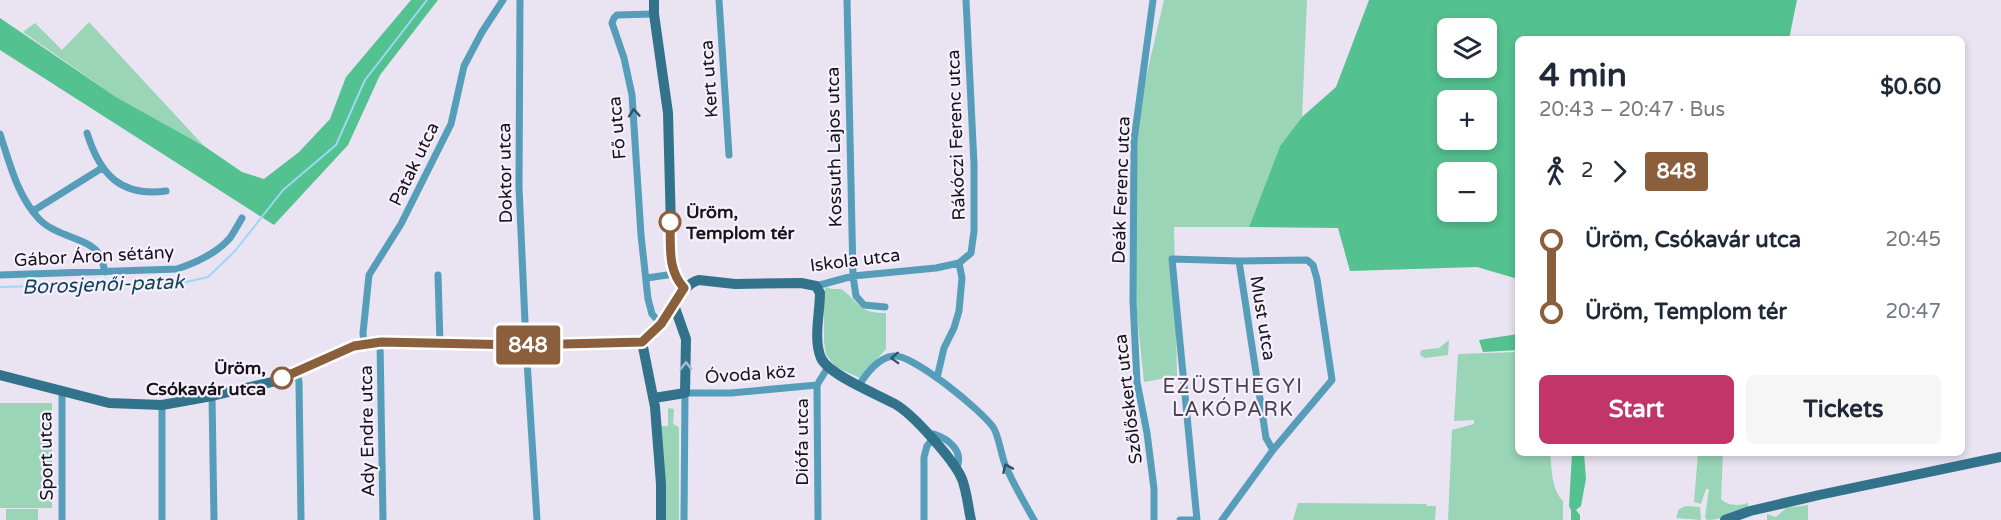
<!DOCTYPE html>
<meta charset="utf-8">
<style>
body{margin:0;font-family:"Varela Round",sans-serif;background:#f6f6f7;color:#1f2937;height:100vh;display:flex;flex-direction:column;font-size:22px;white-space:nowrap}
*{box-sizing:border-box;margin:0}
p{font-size:20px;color:#747a83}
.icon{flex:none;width:33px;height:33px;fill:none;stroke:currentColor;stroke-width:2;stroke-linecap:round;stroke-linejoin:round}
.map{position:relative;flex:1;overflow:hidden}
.drawer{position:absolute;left:1515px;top:36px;width:450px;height:420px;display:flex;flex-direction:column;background:#fff;border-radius:9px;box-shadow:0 3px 9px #0003}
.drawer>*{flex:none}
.badge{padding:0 12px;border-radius:4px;font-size:21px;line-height:39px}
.fabs{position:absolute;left:1437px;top:18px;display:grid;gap:12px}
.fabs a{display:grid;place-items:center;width:60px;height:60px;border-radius:9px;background:#fff;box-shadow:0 3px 9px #0003;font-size:30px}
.map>.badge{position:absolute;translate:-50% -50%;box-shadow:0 0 0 3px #fff}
.legs{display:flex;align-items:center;gap:9px;height:66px;padding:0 24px;font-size:20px}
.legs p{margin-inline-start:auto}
.headline{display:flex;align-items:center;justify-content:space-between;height:102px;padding:0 24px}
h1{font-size:33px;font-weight:700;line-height:45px}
.primary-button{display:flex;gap:12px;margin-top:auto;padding:12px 24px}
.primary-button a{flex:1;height:69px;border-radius:9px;background:#c23568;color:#fff;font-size:24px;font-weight:700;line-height:69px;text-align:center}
.primary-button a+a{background:#f6f6f7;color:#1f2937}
ul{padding:0 24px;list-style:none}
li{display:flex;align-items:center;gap:21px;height:72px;font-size:22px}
li i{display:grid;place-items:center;width:9px;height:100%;margin:0 8px;background:currentColor}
li i::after{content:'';width:15px;height:15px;margin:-8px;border:4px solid;border-radius:50%;background:#fff}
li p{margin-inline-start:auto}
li:first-child i{background:linear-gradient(#0000 50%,currentColor 0)}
li:last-child i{background:linear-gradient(currentColor 50%,#0000 0)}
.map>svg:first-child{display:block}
.green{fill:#99d5b6}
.forest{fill:#54c190;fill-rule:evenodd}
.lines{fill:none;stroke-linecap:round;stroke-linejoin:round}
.stream{stroke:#9cd7f6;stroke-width:2}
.street{stroke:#559db8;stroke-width:7}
.secondary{stroke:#32738b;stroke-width:10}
.oneway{stroke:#325261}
.oneway2{stroke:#a8becf}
.line-1-casing{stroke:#fff;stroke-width:14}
.line-1{stroke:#8b5e3c;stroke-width:9}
.stop-1-dot{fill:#fff;stroke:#8b5e3c;stroke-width:3}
.labels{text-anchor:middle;stroke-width:4.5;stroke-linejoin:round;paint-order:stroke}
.street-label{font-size:18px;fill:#161419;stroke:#f6f0fd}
.stop-label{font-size:18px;font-weight:bold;fill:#161419;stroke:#f6f0fd;text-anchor:start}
.water-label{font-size:20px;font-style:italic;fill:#124257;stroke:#f6f0fd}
.neighbourhood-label{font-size:20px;letter-spacing:1.5px;fill:#47414e;stroke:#f6f0fd}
</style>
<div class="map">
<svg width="2001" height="520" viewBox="0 0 2001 520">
<rect width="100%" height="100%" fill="#e9e3f2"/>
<!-- green -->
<path class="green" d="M1164,0H1307L1302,117L1280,146L1249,227H1174L1177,376L1144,382L1133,275L1137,116Z
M89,22L204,146L116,97L23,32L35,23L62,50Z
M826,287L832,289H841C861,303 857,313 886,313V349L860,378L836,367L826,355L824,342V292Z
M1449,340L1448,355L1425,358L1420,355L1421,350L1439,348Z
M1518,352V453H1550C1552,469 1551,489 1563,501V520H1448L1452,430L1474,424V420L1454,421L1458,354Z
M0,403H52V508H0Z
M668,408L674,409L673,424L679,427V520H664L661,426H668Z
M1698,453H1723L1721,499C1728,506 1739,506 1748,503V508C1734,513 1722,520 1707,520L1705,517L1709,489H1706L1701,504L1694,502Z
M1298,503L1426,504L1427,506H1436L1435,520H1293Z
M1808,505V520H1767V514L1776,517L1786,508Z
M1686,506L1700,507L1701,520L1676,518L1679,509Z
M6,509H38V520H6Z"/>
<!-- forest -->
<path class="forest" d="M411,0H438L380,75L348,145L274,225L0,50V18L116,97L204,146L242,172L264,179L299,152L330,119L346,77Z
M1369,0H1797L1789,39H1518V279L1477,267L1350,271L1338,228L1249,227L1280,146L1302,117L1336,87ZM1448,28H1486V68H1448ZM1448,100H1486V140H1448ZM1486,172V212H1448V172Z
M1518,334V350L1483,352L1479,340Z
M1572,453H1584L1586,479L1581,506L1576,510L1580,515V520H1571V510L1569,506Z"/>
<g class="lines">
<!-- stream -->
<path class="stream" d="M0,287L182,283L208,277L235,251L283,190L336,145L365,80L427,0"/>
<!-- street -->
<path class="street" d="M520,0L519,187L526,345L537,520
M719,0L729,155
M847,0L853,276L856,296L864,305L885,307
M1153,0L1134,140L1133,301L1137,382L1147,433L1154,489V520
M654,14L617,15L614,18L612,23L624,58L632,95L641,235L648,299L652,314L661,324
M87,133C100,175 121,197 166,191
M0,134C10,164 17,195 39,219C56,237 89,238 99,254C103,259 103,266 105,272
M33,211L102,168
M1239,261L1266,438L1273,450
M0,275L177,269C195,263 217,253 230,238C234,232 238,225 242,218
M438,275L440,344
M647,278L674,274
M816,286L853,276L936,268L959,263L971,253L974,231V164L966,0
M380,342L383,520
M364,344L363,333L369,275L401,224L451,124L464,66L482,32L503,0
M297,372L299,382L301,520
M937,378L944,348L954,328L959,311L962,278L959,263
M859,385C867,373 878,358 893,356C912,353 982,411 993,427C999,435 1001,456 1006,467C1014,485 1024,502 1034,520
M62,391V520
M212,396L214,520
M162,405V520
M929,435L934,434C949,439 965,452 956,469
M684,520L685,393H731L817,385
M818,520L817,385L828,367
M924,520V457L927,446L932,440
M1180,520H1192
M1197,520L1172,259L1239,261L1307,260L1313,265L1317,279L1332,380L1273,450L1222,520"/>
<!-- secondary -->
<path class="secondary" d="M654,0V14L668,113L672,266L674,274L685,288
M642,342C664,328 679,284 699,280L735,284L801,283L816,286L820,293C820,313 813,339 821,358C829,375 877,394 895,404C913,414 954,460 962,479C967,492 968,507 971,520
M642,342L655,407L661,484V520
M0,375L109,403L162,405L212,396L272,382L332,355L364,344L393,341L526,345L642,342
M654,398L685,393L686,339L674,305
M1725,520L1750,511L1819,495L2001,457"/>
</g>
<!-- one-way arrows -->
<defs><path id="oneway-chevron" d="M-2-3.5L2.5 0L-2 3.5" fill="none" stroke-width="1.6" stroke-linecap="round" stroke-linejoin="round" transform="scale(1.5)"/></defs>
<g class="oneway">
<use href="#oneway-chevron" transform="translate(634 113) rotate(-94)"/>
<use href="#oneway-chevron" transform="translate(895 358) rotate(178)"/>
<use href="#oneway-chevron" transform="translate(1007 468) rotate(-114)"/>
</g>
<use class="oneway2" href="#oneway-chevron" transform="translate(686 366) rotate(-89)"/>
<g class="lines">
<defs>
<path id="line-1" d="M282,378L354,346L381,342L526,345L642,342L661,324L684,288C667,269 671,247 670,222"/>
</defs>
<!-- line-1 casing -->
<use href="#line-1" class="line-1-casing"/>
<!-- line-1 -->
<use href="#line-1" class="line-1"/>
</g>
<!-- markers -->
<g class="stop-1-dot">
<circle cx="670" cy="222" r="10"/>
<circle cx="282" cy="378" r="10"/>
</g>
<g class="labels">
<!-- street labels -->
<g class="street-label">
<text transform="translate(709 79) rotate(-94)" y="6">Kert utca</text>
<text transform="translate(617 128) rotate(-95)" y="6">Fő utca</text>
<text transform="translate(956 135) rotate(-92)" y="6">Rákóczi Ferenc utca</text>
<text transform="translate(834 147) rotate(-91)" y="6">Kossuth Lajos utca</text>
<text transform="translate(414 164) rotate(-64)" y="6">Patak utca</text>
<text transform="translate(505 173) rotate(-91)" y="6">Doktor utca</text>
<text transform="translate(1121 190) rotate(-88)" y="6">Deák Ferenc utca</text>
<text transform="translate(94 256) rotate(-3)" y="6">Gábor Áron sétány</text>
<text transform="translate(855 260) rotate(-7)" y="6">Iskola utca</text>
<text transform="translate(1263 318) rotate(81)" y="6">Must utca</text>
<text transform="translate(750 374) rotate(-4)" y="6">Óvoda köz</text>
<text transform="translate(1128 399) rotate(-97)" y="6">Szőlőskert utca</text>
<text transform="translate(367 431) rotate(-91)" y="6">Ady Endre utca</text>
<text transform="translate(802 442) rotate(-90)" y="6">Diófa utca</text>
<text transform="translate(46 456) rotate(-91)" y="6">Sport utca</text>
</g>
<!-- stop labels -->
<g class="stop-label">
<text x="686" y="218">Üröm,<tspan x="686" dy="21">Templom tér</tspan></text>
<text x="266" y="374" text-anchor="end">Üröm,<tspan x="266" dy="21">Csókavár utca</tspan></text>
</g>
<!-- water labels -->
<g class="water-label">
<text transform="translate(103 284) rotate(-2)" y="7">Borosjenői-patak</text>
</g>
<!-- neighbourhood labels -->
<g class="neighbourhood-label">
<text x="1233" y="393">EZÜSTHEGYI<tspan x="1233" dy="23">LAKÓPARK</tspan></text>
</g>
</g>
</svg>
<div class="fabs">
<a><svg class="icon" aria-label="layers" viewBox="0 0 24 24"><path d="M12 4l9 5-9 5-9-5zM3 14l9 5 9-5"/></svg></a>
<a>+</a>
<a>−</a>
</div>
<b class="badge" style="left:528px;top:345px;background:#8b5e3c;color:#fff">848</b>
<section class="drawer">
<div class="headline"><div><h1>4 min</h1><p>20:43 – 20:47 · Bus</p></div><b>$0.60</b></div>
<div class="legs"><svg class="icon" aria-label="walk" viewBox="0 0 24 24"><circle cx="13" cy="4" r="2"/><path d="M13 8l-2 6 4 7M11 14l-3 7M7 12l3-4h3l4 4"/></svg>2<svg class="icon" aria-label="forward" viewBox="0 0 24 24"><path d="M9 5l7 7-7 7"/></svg><b class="badge" style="background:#8b5e3c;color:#fff">848</b></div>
<ul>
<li><i style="color:#8b5e3c"></i><b>Üröm, Csókavár utca</b><p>20:45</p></li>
<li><i style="color:#8b5e3c"></i><b>Üröm, Templom tér</b><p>20:47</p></li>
</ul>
<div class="primary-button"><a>Start</a><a>Tickets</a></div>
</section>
</div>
